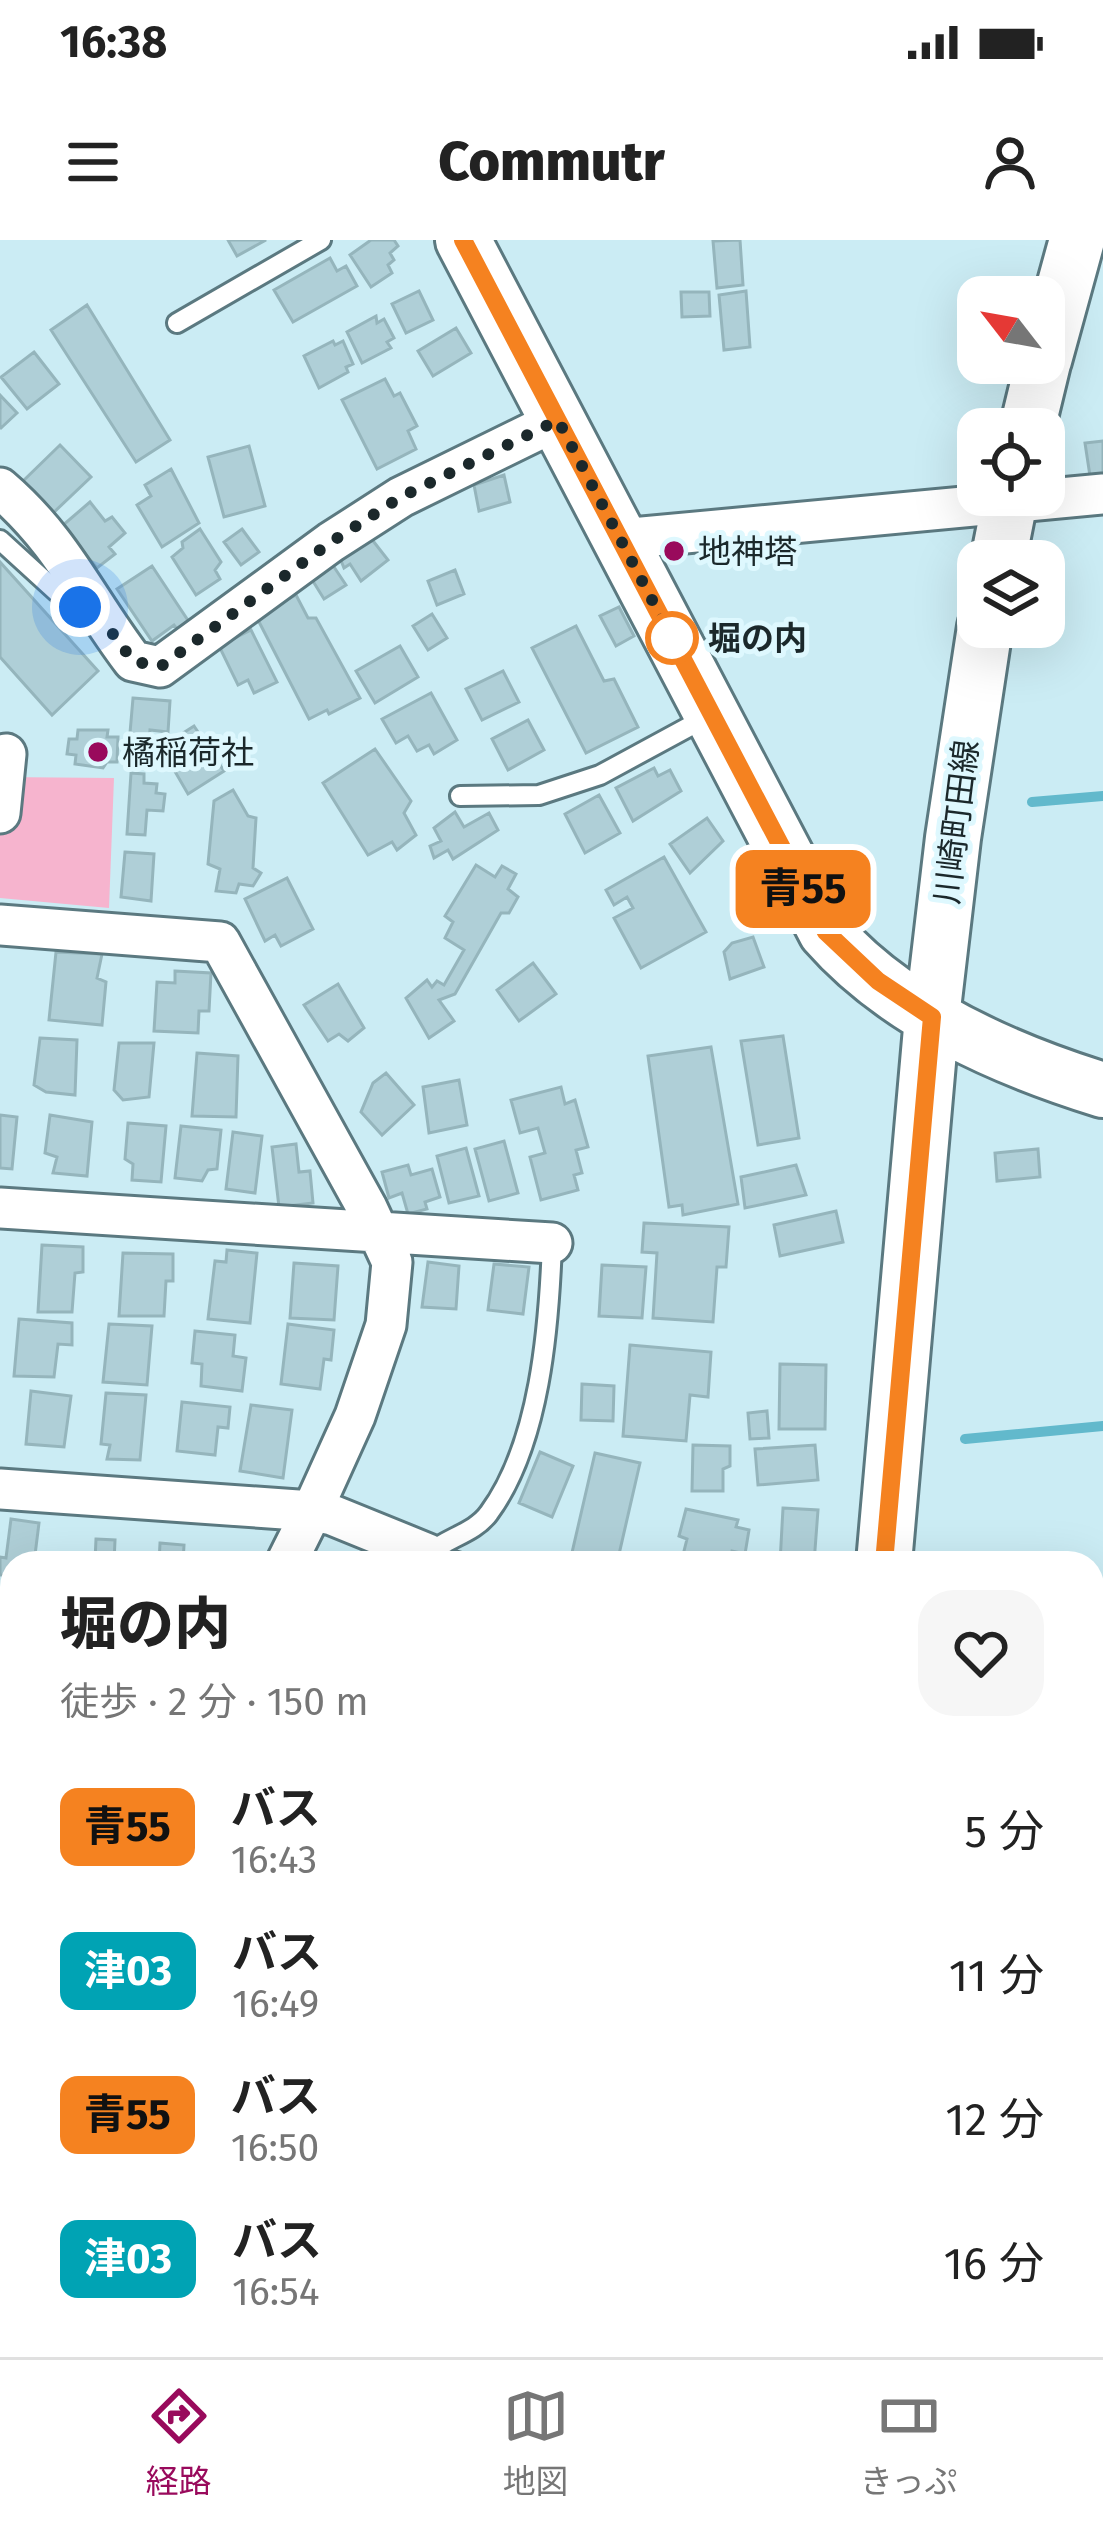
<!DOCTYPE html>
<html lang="ja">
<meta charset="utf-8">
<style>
body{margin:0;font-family:"Fira Sans","Noto Sans JP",sans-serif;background:#f6f6f6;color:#222;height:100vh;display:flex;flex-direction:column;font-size:45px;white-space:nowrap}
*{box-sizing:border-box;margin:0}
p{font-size:39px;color:#767676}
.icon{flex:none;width:66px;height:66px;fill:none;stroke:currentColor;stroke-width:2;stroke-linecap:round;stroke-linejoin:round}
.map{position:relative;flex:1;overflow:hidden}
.sheet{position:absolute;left:0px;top:1311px;width:1104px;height:807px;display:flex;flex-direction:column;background:#fff;border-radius:36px 36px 0 0;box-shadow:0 12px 48px #0002}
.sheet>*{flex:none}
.badge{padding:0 24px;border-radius:18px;font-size:42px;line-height:78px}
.needle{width:78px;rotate:301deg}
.buttons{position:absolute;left:957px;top:36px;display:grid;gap:24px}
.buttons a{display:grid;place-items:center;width:108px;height:108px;border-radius:24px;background:#fff;box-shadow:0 12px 48px #0002;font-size:60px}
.you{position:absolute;width:60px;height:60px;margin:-30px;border:9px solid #fff;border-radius:50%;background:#1a73e8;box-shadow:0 0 0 18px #1a73e833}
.map>.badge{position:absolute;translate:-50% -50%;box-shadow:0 0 0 6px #fff}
.round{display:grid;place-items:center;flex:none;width:126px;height:126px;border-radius:36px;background:#f6f6f6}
.head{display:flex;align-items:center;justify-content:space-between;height:204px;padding:0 60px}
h1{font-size:57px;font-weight:800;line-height:90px}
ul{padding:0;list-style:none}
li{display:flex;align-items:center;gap:36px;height:144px;padding:0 60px}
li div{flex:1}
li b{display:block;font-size:45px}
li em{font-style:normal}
li .badge{min-width:132px;font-weight:700;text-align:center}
.status{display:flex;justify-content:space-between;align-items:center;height:84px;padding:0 60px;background:#fff;direction:ltr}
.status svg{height:33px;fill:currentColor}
header{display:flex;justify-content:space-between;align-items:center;height:156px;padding:0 60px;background:#fff;font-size:54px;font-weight:800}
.tabs{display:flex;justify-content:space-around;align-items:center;height:168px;border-top:3px solid #e0e0e0;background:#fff;font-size:33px;color:#767676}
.tabs a{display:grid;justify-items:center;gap:6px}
.tabs .active{color:#990a5c}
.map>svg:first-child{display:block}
.green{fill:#f6b4ce}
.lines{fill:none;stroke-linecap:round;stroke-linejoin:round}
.stream{stroke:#62b9cc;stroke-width:10}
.building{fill:#afcfd7;stroke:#95b5bc;stroke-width:3}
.lane-casing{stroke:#5b7980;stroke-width:24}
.street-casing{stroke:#5b7980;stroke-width:45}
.secondary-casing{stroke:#5b7980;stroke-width:60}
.lane{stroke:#fff;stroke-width:18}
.street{stroke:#fff;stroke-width:39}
.secondary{stroke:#fff;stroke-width:54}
.line-casing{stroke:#fff;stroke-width:27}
.line{stroke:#f58220;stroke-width:18}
.walk{stroke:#1b282b;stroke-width:12;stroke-dasharray:0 21.6}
.poi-dot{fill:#990a5c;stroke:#def8fe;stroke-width:4.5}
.stop-dot{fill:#fff;stroke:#f58220;stroke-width:6}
.labels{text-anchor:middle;stroke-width:10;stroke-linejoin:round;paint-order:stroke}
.poi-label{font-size:33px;fill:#1b282b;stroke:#def8fe;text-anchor:start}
.stop-label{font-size:33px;font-weight:bold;fill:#1b282b;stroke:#def8fe;text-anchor:start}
.street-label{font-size:33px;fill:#1b282b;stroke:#def8fe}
</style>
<div class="status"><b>16:38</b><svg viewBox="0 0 49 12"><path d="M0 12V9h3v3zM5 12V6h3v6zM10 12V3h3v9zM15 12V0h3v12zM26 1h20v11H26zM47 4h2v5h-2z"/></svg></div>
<header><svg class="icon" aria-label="menu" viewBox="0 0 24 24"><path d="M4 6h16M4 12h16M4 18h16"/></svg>Commutr<svg class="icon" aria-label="person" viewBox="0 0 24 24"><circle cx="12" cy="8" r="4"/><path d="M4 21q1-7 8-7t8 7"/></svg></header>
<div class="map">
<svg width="1103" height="2117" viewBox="0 0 1103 2117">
<rect width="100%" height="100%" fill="#cbecf4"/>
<!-- green -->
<path class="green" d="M0,537L114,538L109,668L0,658Z"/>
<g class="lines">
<!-- stream -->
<path class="stream" d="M1032,562L1103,556
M965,1199L1103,1186
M1092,1790L1103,1789"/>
</g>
<!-- building -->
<path class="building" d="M228,0H266L237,16Z
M371,0H394L398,6L390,13L394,20L388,25L392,33L371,47L350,15Z
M740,0L743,45L717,48L713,1Z
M330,18L337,31L346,26L357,46L293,82L274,50Z
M419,51L433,80L406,93L392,64Z
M746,51L750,107L724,110L719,55Z
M681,52H709L710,76L682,77Z
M87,65L170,200L136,222L51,90Z
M376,76L377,83L384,79L394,98L387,102L391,108L362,123L347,92Z
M456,88L471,113L433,136L418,111Z
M333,101L335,105L343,101L353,124L346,127L348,132L319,148L304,116Z
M34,112L59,144L27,169L1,137Z
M385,139L394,156L400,153L417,186L408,191L416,209L377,229L342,160Z
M0,155L17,173L1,188L0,187Z
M1103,201V234L1090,236L1085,203Z
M60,205L91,237L51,275L21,243Z
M249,206L265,266L224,277L208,217Z
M171,229L199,283L162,307L137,265L151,256L145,245Z
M504,235L510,262L479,271L474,245Z
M90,262L105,281L112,277L125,293L109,307L115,314L97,328L62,286Z
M200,289L221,322L215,330L220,339L196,355L172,317L183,308L182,302Z
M242,289L259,312L241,325L224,302Z
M370,297L388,320L361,341L350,324L344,328L340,318Z
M0,322L98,431L52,475L0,417Z
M332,324L346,345L324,359L311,338Z
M152,326L191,385L180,393L174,385L152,401L117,349Z
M455,330L464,354L437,365L428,341Z
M296,355L308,378H316L360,458L329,474L327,470L309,479L256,376Z
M619,367L634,396L616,406L600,376Z
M432,374L447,398L428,410L413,386Z
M576,386L604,441L614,439L638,487L586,513L532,408Z
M251,390L277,442L254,453L248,440L238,445L219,406Z
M400,406L418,437L375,463L356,431Z
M503,431L519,462L482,480L466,449Z
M431,453L457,500L434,514L429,505L417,511L408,496L396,503L382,479Z
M133,458L170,461L168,492L150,490L148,517L128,516Z
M528,480L544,510L508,530L492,499Z
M194,486L224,531L188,554L166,516L174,510L169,502Z
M78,490H108L107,497H118L117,522H107L103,528L75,524L76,515L67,514L69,499H77Z
M375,509L411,561L404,573L416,595L397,610L392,602L368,615L323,543Z
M654,528L658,536L670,530L681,551L633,581L616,548Z
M131,533L144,534V543L157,544L156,553L165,554L163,571L147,570L145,595L127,594Z
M233,550L248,576L256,578L253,628L261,633L253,646L239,644L236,653L216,651L220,629L208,624L214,561Z
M599,555L620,593L585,613L565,574Z
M455,572L464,587L489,573L498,590L453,619L448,610L434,618L430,606L441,601L434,588Z
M707,578L723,601L690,633L670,604Z
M125,612L154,614L151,661L121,657Z
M664,617L706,692L641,728L614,678L633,668L627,657L614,665L606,650Z
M476,625L495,637L502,626L516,634L508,649L518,657L509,673H501L455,754L439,760L454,781L429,798L406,758L427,740L432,747L437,741L444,745L464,710L445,698L453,682L445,676Z
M287,638L313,689L281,706L275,695L265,701L245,659Z
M753,697L764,727L730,739L724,712L732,703Z
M56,712L102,714L97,738L106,742L102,785L49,780Z
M533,723L556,754L519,781L497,750Z
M175,731L211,733L209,771H199L198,793L154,791L157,742L175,743Z
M338,744L364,788L348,801L339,794L328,801L304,765Z
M783,796L799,898L758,905L741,801Z
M40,798L77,800L75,855L46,852L34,845Z
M119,803H154L149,857L123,860L114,850Z
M711,807L738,964L683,975L682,965L669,967L648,816Z
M197,813L238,816L236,877L192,876Z
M386,833L414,865L382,895L361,872L373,843Z
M459,840L467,885L429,893L423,847Z
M561,847L565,864L575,860L588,907L576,910L582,933L574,935L578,950L541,960L530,917L545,913L538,888L520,893L511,860Z
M0,875L17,877L12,929L0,928Z
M50,875L92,882L87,936L53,933L57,917L45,913Z
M128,883L166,886L161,942L132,940L133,924L125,919Z
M181,886L221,890L217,929L208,930L202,941L175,938Z
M233,892L262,896L255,953L226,949Z
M504,901L518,953L489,961L475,909Z
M296,904L299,932L310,931L313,963L279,967L272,907Z
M466,908L479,956L449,963L437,916Z
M1038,909L1040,937L997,941L995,913Z
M408,925L411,935L432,929L440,957L425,962L427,969L408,974L402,953L389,958L382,932Z
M796,925L806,955L745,968L741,937Z
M836,971L843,1002L780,1016L774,985Z
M644,983L729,987L726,1027H717L713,1082L653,1078L657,1013L642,1012Z
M42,1005L83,1007V1032L75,1033L72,1072H38Z
M227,1010L257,1013L250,1083L208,1079L215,1021L226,1022Z
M123,1013L173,1014V1041H166L164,1076H119Z
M428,1022L459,1026L456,1069L422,1067Z
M294,1023L338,1026L334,1080L290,1078Z
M494,1024L529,1027L523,1074L488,1070Z
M602,1025L646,1027L642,1078L599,1076Z
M19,1079L72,1083V1105L58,1104L54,1137L14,1136Z
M109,1084L152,1086L147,1145L103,1142Z
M288,1084L334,1090L331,1120L324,1119L320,1149L281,1144Z
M195,1091L235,1095L233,1116L246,1118L242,1151L201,1146L202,1124L192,1123Z
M630,1105L711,1112L708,1157L690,1155L686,1201L623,1196Z
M780,1124L826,1125L825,1189H779Z
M582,1144L614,1146L613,1181L581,1180Z
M31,1151L71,1156L64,1207L26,1204Z
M106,1153L146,1155L140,1220L107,1219L110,1205L101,1204Z
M182,1162L230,1167L228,1188L218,1187L215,1215L177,1211Z
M251,1165L292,1170L283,1238L240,1231Z
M767,1171L769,1198L750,1199L748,1173Z
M693,1205L730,1206V1226L723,1229V1251H692Z
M815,1205L818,1240L758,1245L755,1209Z
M540,1212L573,1226L552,1277L519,1263Z
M595,1213L640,1223L617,1323L571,1317Z
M783,1268L818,1270L814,1323H780Z
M686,1269L738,1280L736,1287L749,1290L745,1314L732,1311L729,1323H681L687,1299L679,1296Z
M11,1279L39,1283L34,1323H12V1345L4,1344L5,1335H0V1317L6,1318Z
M96,1299L115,1300L114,1323H78L95,1321Z
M160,1303L184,1305L183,1323H159Z
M0,1356L12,1357V1412L0,1411Z
M6,1613L12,1614V1671L0,1670V1621H5Z
M0,1688L9,1689L6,1738L0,1737Z
M1103,1816V1940L1092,1942V1817Z
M1103,1956V2041L1092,2043V1957Z
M99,2106H145L138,2117H117Z
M325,2106H373L371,2116Z
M464,2106H509L507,2117H462Z
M523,2106H548L557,2108L555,2117H521Z
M661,2106H704L703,2117H660Z
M720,2106H758L757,2117H719Z
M866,2106L898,2107L897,2117H865Z
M929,2106H960L967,2109V2117H917L918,2108Z"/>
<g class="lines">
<defs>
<path id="lane" d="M177,83L321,0
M0,300L57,352L84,370
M460,556L539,555L600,535L707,477
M428,1314C446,1298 475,1293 489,1273C540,1204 549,1087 552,1003
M428,1314L461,1323"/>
<path id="street" d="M0,248C63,302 85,358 133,421L160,427L331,302L401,257L558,180
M621,299L1103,254
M0,573L6,514
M0,685L220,702L367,968L392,1022L386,1085L355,1176L312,1271L0,1249
M0,968L552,1003
M286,1323L312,1271L332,1275L428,1314L422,1323
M1092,1474L1103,1473
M0,1853L12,1854
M0,2052L12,2020
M1092,2095L1103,2094
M1022,2106V2117
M638,2117L639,2106"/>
<path id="secondary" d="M463,0L826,692C896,772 1003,819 1103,850
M1044,120L1077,0
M1027,189L1043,123
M998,321L1011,255
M884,1323L932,777L953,598L985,387
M0,1555L12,1556
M816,2117L817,2106"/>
</defs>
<!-- lane casing -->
<use href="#lane" class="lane-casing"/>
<!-- street casing -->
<use href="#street" class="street-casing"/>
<!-- secondary casing -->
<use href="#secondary" class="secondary-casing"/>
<!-- lane -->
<use href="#lane" class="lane"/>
<!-- street -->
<use href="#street" class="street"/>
<!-- secondary -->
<use href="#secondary" class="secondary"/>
</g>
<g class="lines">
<defs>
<path id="line" d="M463,0L826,692L878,741L932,777L884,1323"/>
</defs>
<!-- line casing -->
<use href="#line" class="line-casing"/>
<!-- line -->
<use href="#line" class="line"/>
<!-- walk -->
<path class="walk" d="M80,367L104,382L133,421L160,427L331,302L401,257L558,180L675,404L672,398"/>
</g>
<!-- markers -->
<g class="poi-dot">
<circle cx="674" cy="311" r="12"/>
<circle cx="98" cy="512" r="12"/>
</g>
<circle class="stop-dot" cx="672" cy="398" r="24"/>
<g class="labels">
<!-- poi labels -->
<g class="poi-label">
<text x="698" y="323">地神塔</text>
<text x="122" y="524">橘稲荷社</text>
</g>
<!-- stop labels -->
<g class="stop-label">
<text x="708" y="410">堀の内</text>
</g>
<!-- street labels -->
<g class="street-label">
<text transform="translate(956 582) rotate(-83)" y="12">川崎町田線</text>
</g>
</g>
</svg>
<div class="buttons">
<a><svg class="needle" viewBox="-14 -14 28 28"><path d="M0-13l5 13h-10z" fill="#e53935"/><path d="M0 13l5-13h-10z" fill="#767676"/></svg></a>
<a><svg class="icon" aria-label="locate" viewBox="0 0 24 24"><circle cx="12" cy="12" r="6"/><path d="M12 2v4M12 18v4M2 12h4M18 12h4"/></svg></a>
<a><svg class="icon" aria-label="layers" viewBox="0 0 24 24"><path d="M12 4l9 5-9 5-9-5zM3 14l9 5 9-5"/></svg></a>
</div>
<div class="you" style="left:80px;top:367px"></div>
<b class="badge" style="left:803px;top:649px;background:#f58220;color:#111">青55</b>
<section class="sheet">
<div class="head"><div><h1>堀の内</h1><p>徒歩 · 2 分 · 150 m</p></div><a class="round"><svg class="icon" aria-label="heart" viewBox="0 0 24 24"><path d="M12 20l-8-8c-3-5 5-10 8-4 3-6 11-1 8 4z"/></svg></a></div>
<ul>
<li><span class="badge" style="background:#f58220;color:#111">青55</span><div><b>バス</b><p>16:43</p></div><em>5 分</em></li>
<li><span class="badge" style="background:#00a3b4;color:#fff">津03</span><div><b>バス</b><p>16:49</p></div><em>11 分</em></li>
<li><span class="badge" style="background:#f58220;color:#111">青55</span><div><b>バス</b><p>16:50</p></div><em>12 分</em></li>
<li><span class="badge" style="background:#00a3b4;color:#fff">津03</span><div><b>バス</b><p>16:54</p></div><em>16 分</em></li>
</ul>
</section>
</div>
<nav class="tabs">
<a class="active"><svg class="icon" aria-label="directions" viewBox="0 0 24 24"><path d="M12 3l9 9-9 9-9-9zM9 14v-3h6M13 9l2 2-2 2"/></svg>経路</a>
<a><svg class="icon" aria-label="map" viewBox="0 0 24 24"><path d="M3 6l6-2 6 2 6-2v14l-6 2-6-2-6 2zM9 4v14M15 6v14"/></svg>地図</a>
<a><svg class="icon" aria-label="tickets" viewBox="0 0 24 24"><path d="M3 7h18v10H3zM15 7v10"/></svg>きっぷ</a>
</nav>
